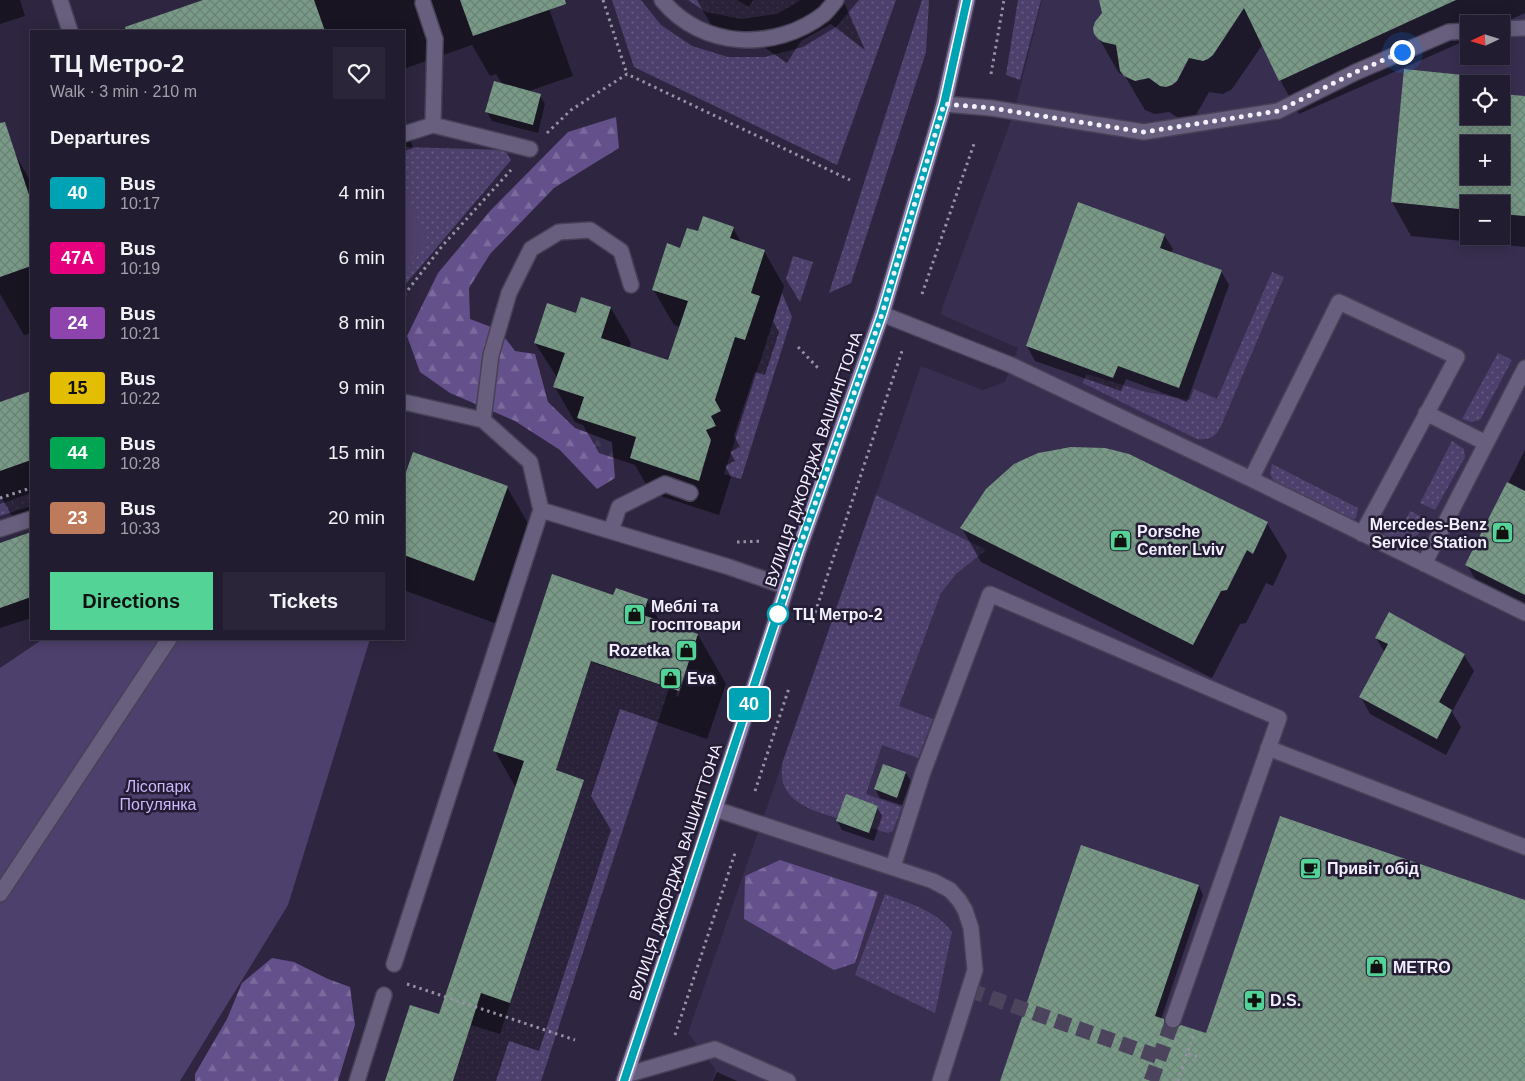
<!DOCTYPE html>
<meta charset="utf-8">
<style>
body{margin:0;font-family:Arial,sans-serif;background:#2a2538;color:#f1f3f6;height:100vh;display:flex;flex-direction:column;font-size:19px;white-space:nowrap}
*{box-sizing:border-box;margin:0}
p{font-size:16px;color:#a2a1ab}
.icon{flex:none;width:28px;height:28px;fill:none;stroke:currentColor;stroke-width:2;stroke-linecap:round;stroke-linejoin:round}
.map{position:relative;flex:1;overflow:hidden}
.sheet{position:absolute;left:30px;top:30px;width:375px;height:610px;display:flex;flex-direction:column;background:#221c30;border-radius:0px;box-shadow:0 2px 12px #0003,0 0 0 1px #3f3a4c}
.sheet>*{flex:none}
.badge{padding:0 10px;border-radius:4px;font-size:18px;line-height:32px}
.needle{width:32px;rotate:266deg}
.buttons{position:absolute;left:1460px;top:15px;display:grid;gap:10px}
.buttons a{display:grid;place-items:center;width:50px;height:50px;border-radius:0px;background:#221c30;box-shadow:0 2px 12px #0003,0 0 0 1px #3f3a4c;font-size:25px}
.you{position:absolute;width:25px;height:25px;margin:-12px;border:4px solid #fff;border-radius:50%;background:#1a73e8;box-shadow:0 0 0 8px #1a73e833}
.map>.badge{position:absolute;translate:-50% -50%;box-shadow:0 0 0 2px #fff}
h2{padding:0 20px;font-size:19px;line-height:45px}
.round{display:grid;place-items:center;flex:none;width:52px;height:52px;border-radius:0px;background:#2a2538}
.summary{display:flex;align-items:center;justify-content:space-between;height:85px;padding:0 20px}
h1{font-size:24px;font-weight:800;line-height:38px}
.button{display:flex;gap:10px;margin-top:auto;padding:10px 20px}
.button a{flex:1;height:58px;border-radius:0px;background:#54d396;color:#111;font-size:20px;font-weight:800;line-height:58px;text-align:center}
.button a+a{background:#2a2538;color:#f1f3f6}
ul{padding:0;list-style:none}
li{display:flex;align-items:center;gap:15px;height:65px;padding:0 20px}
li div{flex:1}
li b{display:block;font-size:19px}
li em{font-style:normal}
li .badge{min-width:55px;font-weight:700;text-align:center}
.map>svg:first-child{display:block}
.built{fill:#382e4f;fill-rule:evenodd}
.grass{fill:url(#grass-dots)}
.forest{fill:url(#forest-firs)}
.green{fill:#4e406c}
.shadow{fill:#0007;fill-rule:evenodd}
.building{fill:url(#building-cross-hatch);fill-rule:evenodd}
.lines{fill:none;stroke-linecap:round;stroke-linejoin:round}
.minor-tunnel{stroke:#4c445c;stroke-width:15;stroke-dasharray:15 8;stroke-linecap:butt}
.minor-casing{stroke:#474056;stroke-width:18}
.major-casing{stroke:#474056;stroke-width:18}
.path{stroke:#9691a4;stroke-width:3;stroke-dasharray:2.5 4;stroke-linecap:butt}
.minor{stroke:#675f7d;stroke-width:15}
.major{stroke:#9383bb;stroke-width:15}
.line-casing{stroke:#fff;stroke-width:11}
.line{stroke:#00a3b4;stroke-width:8}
.walk{stroke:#f3f0fe;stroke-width:5;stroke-dasharray:0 9}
.stop-dot{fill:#fff;stroke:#00a3b4;stroke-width:2.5}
.labels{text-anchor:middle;stroke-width:5;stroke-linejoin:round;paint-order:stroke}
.street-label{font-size:16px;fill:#f3f0fe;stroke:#241c35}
.poi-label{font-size:16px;font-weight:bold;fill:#f3f0fe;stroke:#241c35;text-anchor:start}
.stop-label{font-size:16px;font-weight:bold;fill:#f3f0fe;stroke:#241c35;text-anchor:start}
.park-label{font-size:16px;fill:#cbb7fc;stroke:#241c35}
</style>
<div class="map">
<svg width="1525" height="1081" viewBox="0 0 1525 1081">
<defs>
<pattern id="grass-dots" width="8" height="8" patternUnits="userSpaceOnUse" patternTransform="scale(1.25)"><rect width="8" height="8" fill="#4e406c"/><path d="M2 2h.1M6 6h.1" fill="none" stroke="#685c82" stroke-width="1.8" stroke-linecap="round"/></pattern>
<pattern id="forest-firs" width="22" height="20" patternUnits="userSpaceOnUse" patternTransform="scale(1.25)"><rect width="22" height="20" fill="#64518b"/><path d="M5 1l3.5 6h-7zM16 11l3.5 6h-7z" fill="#7b6a9c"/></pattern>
<pattern id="building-cross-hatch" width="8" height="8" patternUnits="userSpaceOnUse" patternTransform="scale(1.25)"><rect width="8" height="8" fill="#789a87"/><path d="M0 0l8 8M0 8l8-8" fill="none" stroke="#6a8175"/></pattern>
</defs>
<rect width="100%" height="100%" fill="#2e2640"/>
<!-- built -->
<path class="built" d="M1042,0H1525V1081H712L716,1070L688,1033L921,366L983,390L1005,382L1018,348L940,314L1014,112ZM1469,24H1501V56H1469ZM1469,84H1501V116H1469ZM1469,144H1501V176H1469ZM1469,204H1501V236H1469Z"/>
<!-- grass -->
<path class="grass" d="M612,0H641L661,25L692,46L728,57H765L803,47L836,27L859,0H896L837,165L634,67Z
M688,0H737L749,7L753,0H801L777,14L741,19L706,12Z
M922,0H929L926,52L851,283L829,293Z
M1018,0H1041L1020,80L1006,75Z
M404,147L505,150L511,160L404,286Z
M793,256L813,262L800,302L786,279Z
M1272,272L1284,277L1221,426C1216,437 1210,440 1197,439L1083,383L1086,374L1146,392L1190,400L1194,389L1217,399Z
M782,293L792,317L741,479L724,474Z
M1498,353L1512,360L1480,420L1471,422L1462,419Z
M1452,441L1464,449L1465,457L1435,510L1420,503Z
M1272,464L1358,508L1356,518L1348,521L1277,486L1270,474Z
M31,493V506L0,516V504Z
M876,495L986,550L956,574L941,593L899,706L933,719L918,758L882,745L866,794L902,807L893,831L888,833L871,828L878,806L846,795L837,818C807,809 775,799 783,761Z
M1410,511L1430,521C1416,539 1406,547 1382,539L1389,524L1401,530Z
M591,662L669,688L541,1081H453L471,1025L500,1034L584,780L556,770Z
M885,894C910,904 936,910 952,932L935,1013L855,975Z"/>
<!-- forest -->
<path class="forest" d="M616,117L619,148L554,188L490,254L469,288L470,319L499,330L515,351L535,354L548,402L575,428L612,442L615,478L597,489L560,450L515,421L450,393L420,372L407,336L438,273L490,211L568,132Z
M780,860L878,892L855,963L834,970L744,919L745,876Z
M272,958L294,962L328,979L350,987L355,1025L338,1081H195V1074L227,1019L242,983Z"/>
<!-- green -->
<path class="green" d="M405,190L429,242L404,273V191Z
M43,639H370L288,905L180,1081H0V668Z"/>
<!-- shadow -->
<path class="shadow" d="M0,0H20L25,16L0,24Z
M207,0H546L573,76L526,92L540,96L545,104L538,133L492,121L487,112L503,85L496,74L490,76L472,45L406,68L404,65V31H123L122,30Z
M697,0H843L865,50L831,24L801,41L787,63L742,32L716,33Z
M1101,0H1525V13L1501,24H1469V39L1299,114L1280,80L1263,44L1232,89L1223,94L1209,92L1196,115L1192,119H1180L1169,112L1155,114L1145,110L1125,76L1119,73L1116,68L1096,33L1103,13Z
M1405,71L1462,76L1469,88V116H1501L1525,97V247L1411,236L1392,202ZM1469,144H1501V176H1469ZM1469,204H1501V236H1469Z
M404,121L413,148L404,151Z
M13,151L31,182V333L24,335L0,294V156Z
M733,228L742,244L764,251L784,286L773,321L779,332L765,375L755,372L734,436L740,447L730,452L735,461L725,466L731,477L719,515L651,493L635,465L599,453L583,425L575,422L555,387L558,379L535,343L577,314L611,308L631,343L629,349L668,361L680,327L674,325L653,289L681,249L699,233Z
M1164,235L1173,249L1171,253L1221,271L1229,285L1187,402L1126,379L1121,391L1035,361L1027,346Z
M31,393V526L20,530L0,495V403Z
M1088,448L1267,523L1287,556L1273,586L1266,583L1246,623L1240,624L1212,678L981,562L962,528L1039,454L1053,450Z
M1525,450V618L1486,598L1467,565Z
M414,453L507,487L533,532L500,625L406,591L404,587V481Z
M31,533V618L0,628V544Z
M614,596L647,600L660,622L698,635L726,684L707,739L620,709L591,796L611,830L539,1051L509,1041L496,1081H386L439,1016L516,788L495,751ZM685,669H688L678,697L676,696Z
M1376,638L1464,655L1474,671L1452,712L1461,727L1446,755L1370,714L1361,697L1385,653Z
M906,773L911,781L902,805L880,798L875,789Z
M877,807L882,816L874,841L842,830L837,821Z
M1199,886L1203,895L1161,1019L1163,1020L1168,1029L1207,1035L1525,902V1081H1001Z
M717,1072L737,1081H713Z"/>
<!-- building -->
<path class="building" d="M203,0H314L325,31H126L125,27Z
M460,0H565L566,4L473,36Z
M1099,0H1456L1279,81L1244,8L1213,55L1208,59L1203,61L1189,58L1177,81L1172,85L1166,87L1160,86L1149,78L1135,81L1124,76L1120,71L1116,45L1103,42L1098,39L1094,34L1093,28L1095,22L1102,13Z
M1404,69L1463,75L1461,90H1469V116H1501V94L1525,96V216L1501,214V204H1469V210L1391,202ZM1469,144H1501V176H1469Z
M494,81L541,94L533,125L485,112Z
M5,122L31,201V266L0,277V123Z
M1078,202L1165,234L1160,248L1222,270L1179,388L1118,366L1113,378L1026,346Z
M703,216L734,227L730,238L765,250L751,293L760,296L745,340L735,337L715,400L721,411L711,416L716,426L706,430L711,440L699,481L630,458L636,437L577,418L584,397L553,387L565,353L534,343L547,303L576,313L581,297L611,307L601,338L668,360L688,301L652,290L667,243L680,248L687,228L698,231Z
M31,391V460L0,471V402Z
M1071,447L1105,448L1129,454L1268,522L1253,554L1247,550L1227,590L1221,591L1193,645L960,528L986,489L1014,464L1038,453Z
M413,452L508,486L474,581L404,555V478Z
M1507,482L1525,491V595L1465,565Z
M31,532V597L0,608V543Z
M552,574L613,595L616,588L648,599L643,615L698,634L679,691L591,661L556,770L584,780L510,1003L481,993L453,1081H385L410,1005L439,1014L524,761L493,751Z
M1389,612L1465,654L1439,702L1452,710L1437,739L1359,697L1388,644L1375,638Z
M883,764L906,772L897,798L874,789Z
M846,794L878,806L869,833L836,821Z
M1280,816L1525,900V1081H1000L1081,845L1199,885L1155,1016L1164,1019L1166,1026L1170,1029H1175L1181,1025L1206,1033Z"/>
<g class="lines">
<!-- minor-tunnel -->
<path class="minor-tunnel" d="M969,990L1159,1057
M1151,1081L1173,1020"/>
<defs>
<path id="minor" d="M60,0L70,31
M662,0C702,49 775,52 824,14C828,10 832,5 836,0
M1501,29L1525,28
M944,104L991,108L1144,132L1278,111L1356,72L1449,32L1469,31
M433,125L530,149
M404,134L433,125L435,39L423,3
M882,314L1011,365L1251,479L1525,613
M404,402L483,420
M1426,413L1486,443
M1251,479L1339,302L1457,357L1362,534
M541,510L729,567L787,587
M0,529L31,519
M611,531L619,507L665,484L690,493
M1424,564L1525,368
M1268,748L1525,847
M715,809L933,881L950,890L959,900L965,910L971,928L975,970L940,1081
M893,867L923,772L990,594L1279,718L1173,1020
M0,894L169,639
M394,964L541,510L530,462L483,420L491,355L509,293L531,249L559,232L590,230L621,251L631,285
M626,1075L715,1049L788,1081
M357,1081L384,995"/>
<path id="major" d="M624,1081L691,882L798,552L882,314L944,104L967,0"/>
</defs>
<!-- minor casing -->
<use href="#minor" class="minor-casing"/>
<!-- major casing -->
<use href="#major" class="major-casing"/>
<!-- path -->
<path class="path" d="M603,0L627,74
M991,74L1004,0
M547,133L571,110L627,74L850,180
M922,294L975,141
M404,295L443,245L511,170
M798,347L818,368
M0,498L31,488
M737,542L763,541
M811,625L903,348
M755,791L789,688
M407,984L575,1040
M675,1035L735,853
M1193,1036L1187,1053L1198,1057
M1178,1081L1187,1053"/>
<!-- minor -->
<use href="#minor" class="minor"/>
<!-- major -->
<use href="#major" class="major"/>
</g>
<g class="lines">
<defs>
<path id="line" d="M624,1081L798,552L882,314L944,104L967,0"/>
</defs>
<!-- line casing -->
<use href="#line" class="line-casing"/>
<!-- line -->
<use href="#line" class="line"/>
<!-- walk -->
<path class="walk" d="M778,614L798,552L882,314L944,104L991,108L1144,132L1278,111L1356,72L1402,52"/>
</g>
<!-- icons -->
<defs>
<symbol id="shop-square" viewBox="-11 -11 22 22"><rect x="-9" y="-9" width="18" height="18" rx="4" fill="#54d396" stroke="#241c35"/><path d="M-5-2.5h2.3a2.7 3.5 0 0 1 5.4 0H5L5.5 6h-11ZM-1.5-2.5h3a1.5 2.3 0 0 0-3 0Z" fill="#111"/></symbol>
<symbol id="cafe-square" viewBox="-11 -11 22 22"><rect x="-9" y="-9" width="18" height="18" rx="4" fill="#54d396" stroke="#241c35"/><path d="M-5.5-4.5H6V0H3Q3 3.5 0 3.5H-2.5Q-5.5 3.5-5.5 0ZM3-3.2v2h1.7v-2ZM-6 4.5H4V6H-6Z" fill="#111"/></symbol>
<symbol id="pharmacy-square" viewBox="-11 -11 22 22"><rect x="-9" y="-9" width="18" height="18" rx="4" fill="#54d396" stroke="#241c35"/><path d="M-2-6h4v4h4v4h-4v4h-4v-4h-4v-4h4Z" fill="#111"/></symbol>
</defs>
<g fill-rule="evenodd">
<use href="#shop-square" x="1490" y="520" width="25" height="25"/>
<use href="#shop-square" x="1108" y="528" width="25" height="25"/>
<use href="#shop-square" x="622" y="602" width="25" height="25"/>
<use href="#shop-square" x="674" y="638" width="25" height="25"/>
<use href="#shop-square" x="658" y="666" width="25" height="25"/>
<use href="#cafe-square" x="1298" y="856" width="25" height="25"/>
<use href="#shop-square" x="1364" y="954" width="25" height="25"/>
<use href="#pharmacy-square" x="1242" y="988" width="25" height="25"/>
</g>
<!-- markers -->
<circle class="stop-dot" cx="778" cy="614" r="10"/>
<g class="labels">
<!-- street labels -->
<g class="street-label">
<text transform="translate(813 459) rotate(-71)" y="6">ВУЛИЦЯ ДЖОРДЖА ВАШИНГТОНА</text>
<text transform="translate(675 872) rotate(-72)" y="6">ВУЛИЦЯ ДЖОРДЖА ВАШИНГТОНА</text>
</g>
<!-- poi labels -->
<g class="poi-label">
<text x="1487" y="530" text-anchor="end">Mercedes-Benz<tspan x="1487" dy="18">Service Station</tspan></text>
<text x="1137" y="537">Porsche<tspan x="1137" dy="18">Center Lviv</tspan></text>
<text x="651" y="612">Меблі та<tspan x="651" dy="18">госптовари</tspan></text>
<text x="670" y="656" text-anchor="end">Rozetka</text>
<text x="687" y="684">Eva</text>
<text x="1327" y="874">Привіт обід</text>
<text x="1393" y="973">METRO</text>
<text x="1270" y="1006">D.S.</text>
</g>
<!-- stop labels -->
<g class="stop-label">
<text x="793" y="620">ТЦ Метро-2</text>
</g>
<!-- park labels -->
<g class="park-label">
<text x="158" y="792">Лісопарк<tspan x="158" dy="18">Погулянка</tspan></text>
</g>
</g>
</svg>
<div class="buttons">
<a><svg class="needle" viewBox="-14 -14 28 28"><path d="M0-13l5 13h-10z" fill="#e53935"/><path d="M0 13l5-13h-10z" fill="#a2a1ab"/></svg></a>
<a><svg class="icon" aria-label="locate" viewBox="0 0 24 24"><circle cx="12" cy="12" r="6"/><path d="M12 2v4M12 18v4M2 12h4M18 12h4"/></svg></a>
<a>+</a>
<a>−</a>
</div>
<div class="you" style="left:1402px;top:52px"></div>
<b class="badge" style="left:749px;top:704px;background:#00a3b4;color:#fff">40</b>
<section class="sheet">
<div class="summary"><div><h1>ТЦ Метро-2</h1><p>Walk · 3 min · 210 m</p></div><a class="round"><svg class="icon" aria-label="heart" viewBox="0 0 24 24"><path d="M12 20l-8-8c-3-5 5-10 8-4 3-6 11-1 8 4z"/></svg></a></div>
<h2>Departures</h2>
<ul>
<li><span class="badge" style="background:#00a3b4;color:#fff">40</span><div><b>Bus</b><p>10:17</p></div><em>4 min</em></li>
<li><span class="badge" style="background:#e6007e;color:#fff">47А</span><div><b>Bus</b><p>10:19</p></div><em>6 min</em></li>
<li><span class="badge" style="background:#8e44ad;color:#fff">24</span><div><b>Bus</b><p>10:21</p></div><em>8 min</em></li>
<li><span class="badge" style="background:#e3bd00;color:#111">15</span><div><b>Bus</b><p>10:22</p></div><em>9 min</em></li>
<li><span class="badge" style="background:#00a651;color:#fff">44</span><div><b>Bus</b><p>10:28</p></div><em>15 min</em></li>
<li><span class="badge" style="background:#be7b5b;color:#fff">23</span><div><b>Bus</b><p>10:33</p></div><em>20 min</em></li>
</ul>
<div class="button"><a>Directions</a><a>Tickets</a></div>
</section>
</div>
